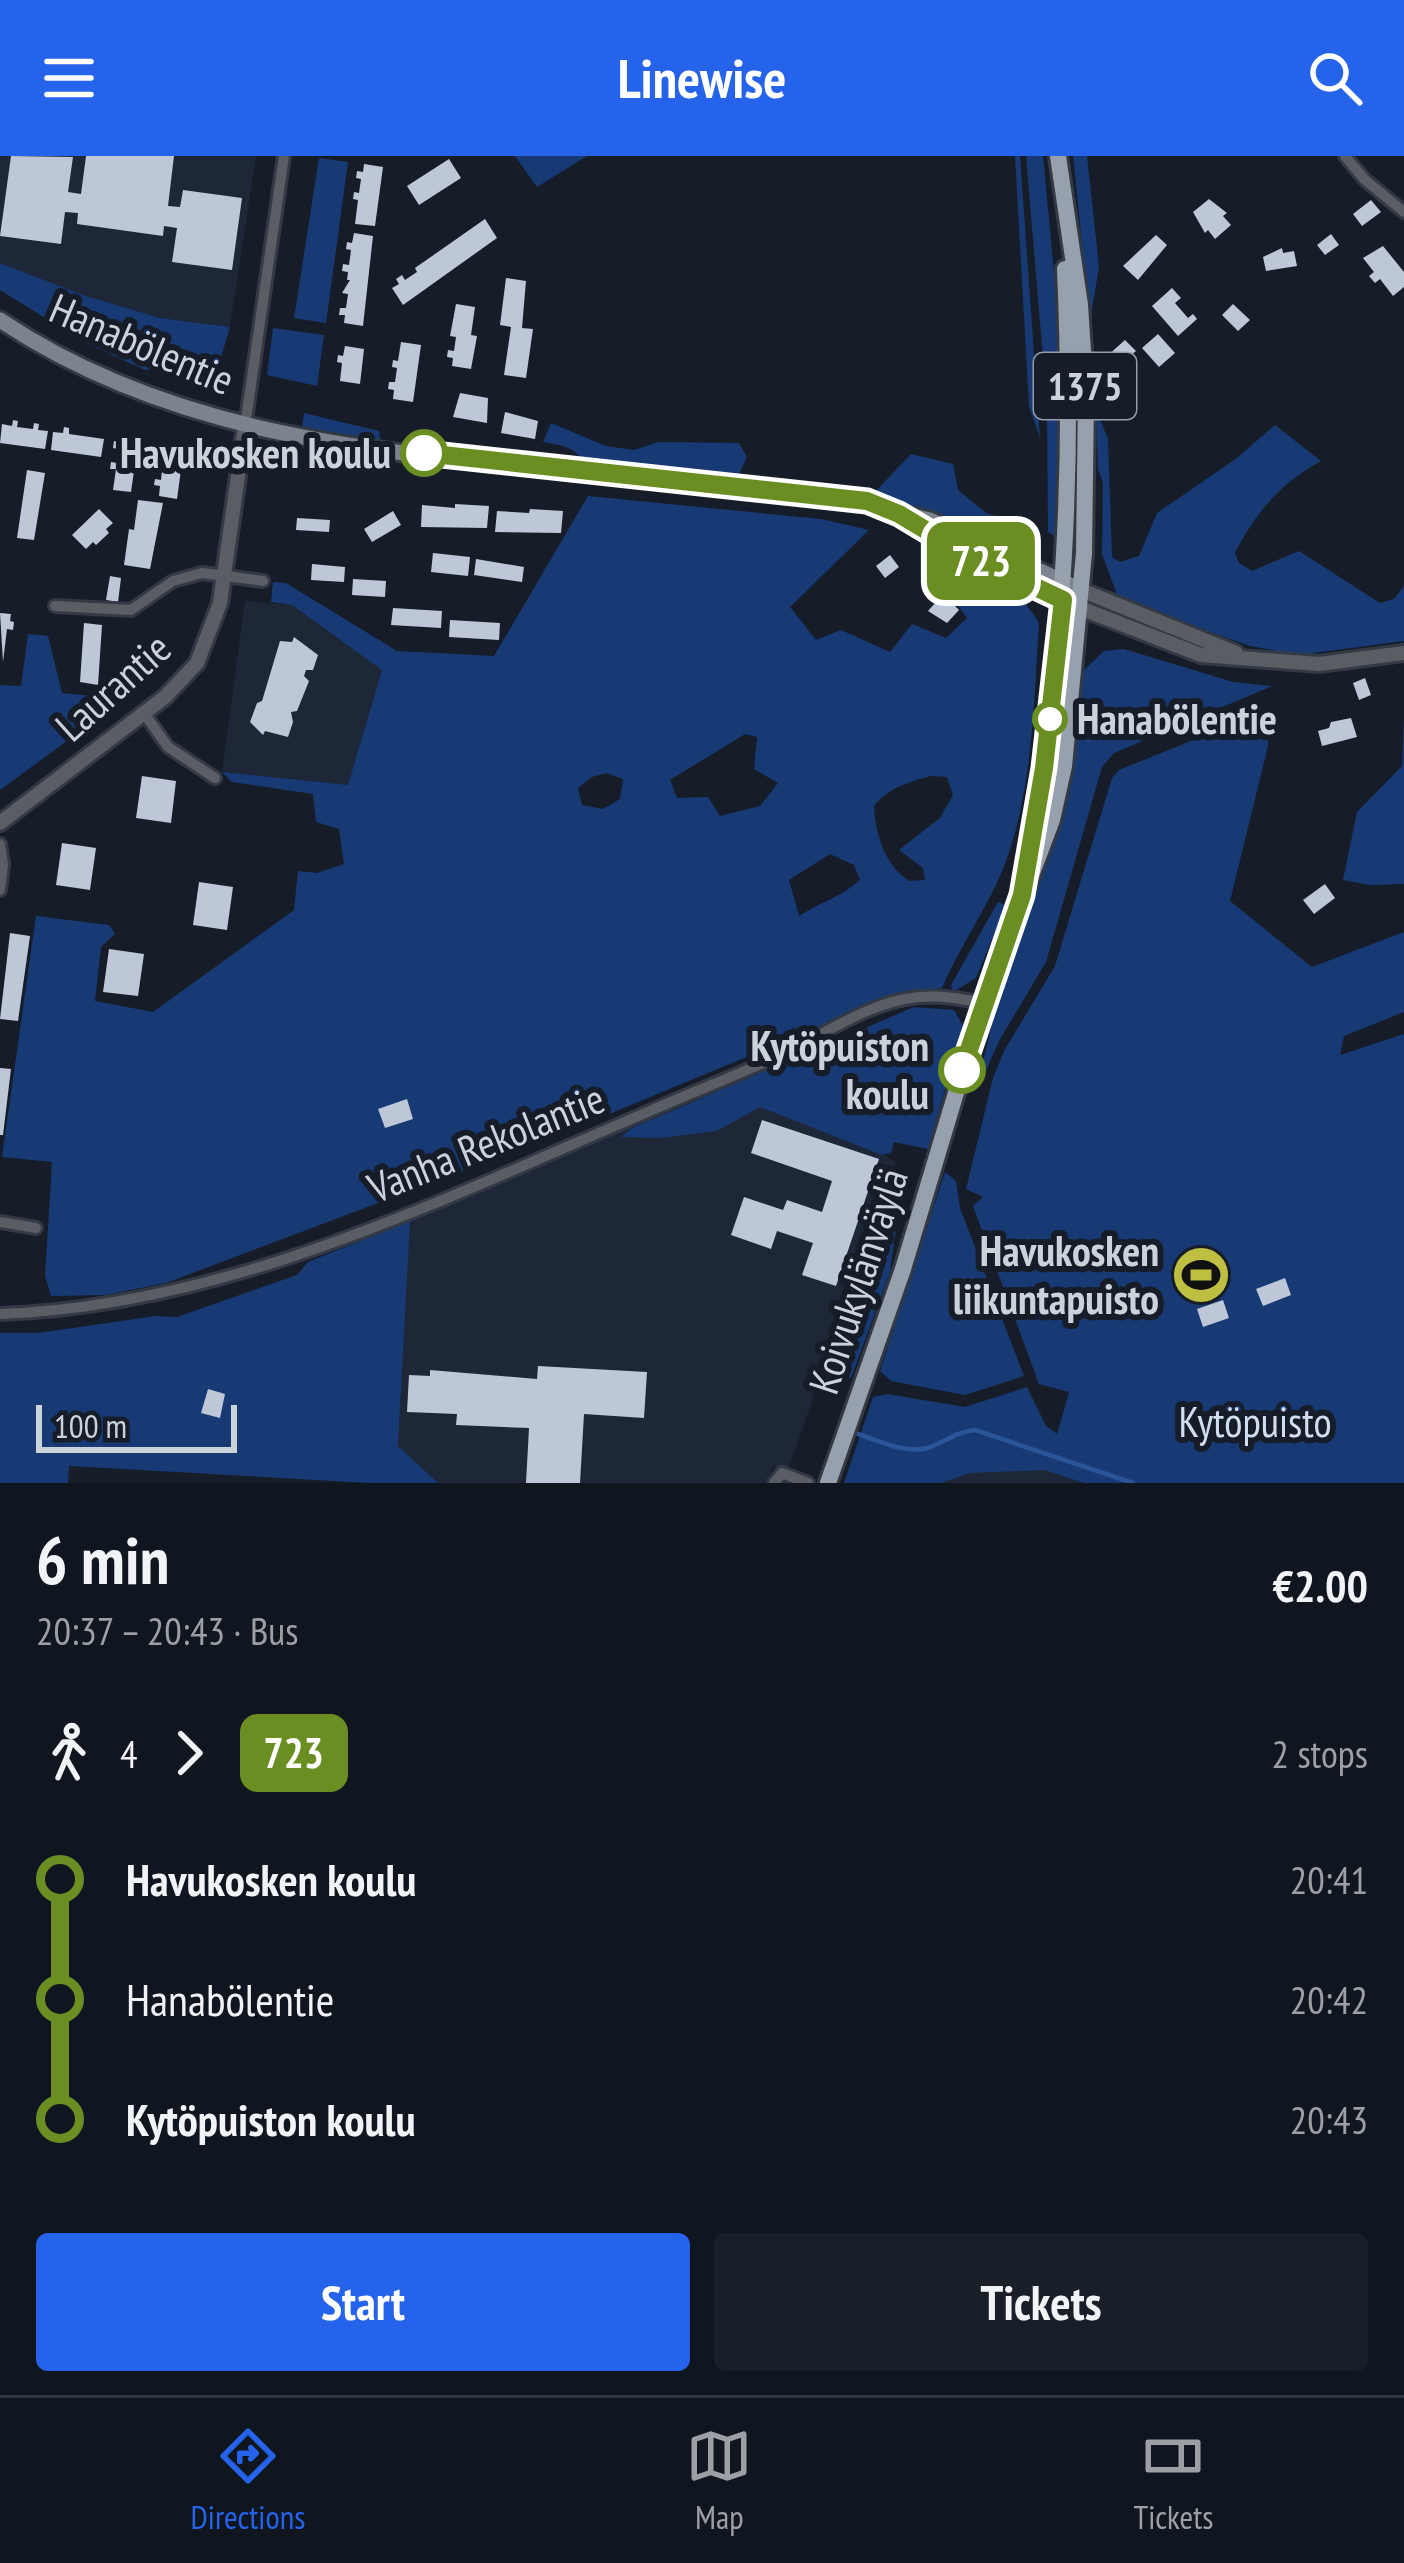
<!DOCTYPE html>
<meta charset="utf-8">
<style>
body{margin:0;font-family:"PT Sans Narrow",sans-serif;background:#191f28;color:#f1f3f6;height:100vh;display:flex;flex-direction:column;font-size:45px;white-space:nowrap}
*{box-sizing:border-box;margin:0}
p{font-size:39px;color:#9c9fa4}
.icon{flex:none;width:66px;height:66px;fill:none;stroke:currentColor;stroke-width:2;stroke-linecap:round;stroke-linejoin:round}
.map{position:relative;height:1327px;overflow:hidden}
.drawer{display:flex;flex-direction:column;background:#10161f;flex:1}
.drawer>*{flex:none}
.badge{padding:0 24px;border-radius:18px;font-size:42px;line-height:78px}
.scale{position:absolute;left:36px;bottom:30px;width:201px;box-sizing:border-box;padding-left:12px;border:6px solid #ccd2da;border-top:0;font-size:33px;line-height:42px;white-space:nowrap;color:#ccd2da;-webkit-text-stroke:9px #161d29;paint-order:stroke}
.map>.badge{position:absolute;translate:-50% -50%;box-shadow:0 0 0 6px #fff}
.legs{display:flex;align-items:center;gap:18px;height:132px;padding:0 36px;font-size:39px}
.legs p{margin-inline-start:auto}
.overview{display:flex;align-items:center;justify-content:space-between;height:204px;padding:0 36px}
h1{font-size:66px;font-weight:600;line-height:90px}
.cta{display:flex;gap:24px;margin-top:auto;padding:24px 36px}
.cta a{flex:1;height:138px;border-radius:12px;background:#2563eb;color:#fff;font-size:48px;font-weight:600;line-height:138px;text-align:center}
.cta a+a{background:#191f28;color:#f1f3f6}
ul{padding:0 36px;list-style:none}
li{display:flex;align-items:center;gap:42px;height:120px;font-size:45px}
li i{display:grid;place-items:center;width:18px;height:100%;margin:0 15px;background:currentColor}
li i::after{content:'';width:30px;height:30px;margin:-15px;border:9px solid;border-radius:50%;background:#10161f}
li p{margin-inline-start:auto}
li:first-child i{background:linear-gradient(#0000 50%,currentColor 0)}
li:last-child i{background:linear-gradient(currentColor 50%,#0000 0)}
header{display:flex;justify-content:space-between;align-items:center;height:156px;padding:0 36px;background:#2563eb;color:#fff;font-size:54px;font-weight:600}
.menu{display:flex;justify-content:space-around;align-items:center;height:168px;border-top:3px solid #30353d;background:#10161f;font-size:33px;color:#9c9fa4}
.menu a{display:grid;justify-items:center;gap:6px}
.menu .current{color:#2563eb}
.map>svg:first-child{display:block}
.built{fill:#1d2738}
.green{fill:#173a74;fill-rule:evenodd}
.lines{fill:none;stroke-linecap:round;stroke-linejoin:round}
.stream{stroke:#2b559a;stroke-width:4.5}
.building{fill:#bdc7d8}
.minor-casing{stroke:#333a45;stroke-width:16}
.tertiary-casing{stroke:#333a45;stroke-width:20}
.secondary-casing{stroke:#333a45;stroke-width:21}
.primary-casing{stroke:#333a45;stroke-width:22}
.minor{stroke:#5a5e64;stroke-width:10}
.tertiary{stroke:#5a5e64;stroke-width:14}
.secondary{stroke:#7c838e;stroke-width:15}
.primary{stroke:#97a0ad;stroke-width:16}
.line-1-casing{stroke:#fff;stroke-width:27}
.line-1{stroke:#6b8e23;stroke-width:18}
.stop-1-dot{fill:#fff;stroke:#6b8e23;stroke-width:6}
.labels{text-anchor:middle;stroke-width:12;stroke-linejoin:round;paint-order:stroke}
.shield{fill:#161d29;stroke:#959ca5;stroke-width:3}
.shield-label{font-size:39px;font-weight:bold;fill:#ccd2da}
.street-label{font-size:42px;fill:#ccd2da;stroke:#161d29}
.stop-label{font-size:42px;font-weight:bold;fill:#ccd2da;stroke:#161d29;text-anchor:end}
.poi-label{font-size:42px;font-weight:bold;fill:#ccd2da;stroke:#161d29;text-anchor:end}
.park-label{font-size:42px;fill:#d1ddf1;stroke:#161d29}
</style>
<header><svg class="icon" aria-label="menu" viewBox="0 0 24 24"><path d="M4 6h16M4 12h16M4 18h16"/></svg>Linewise<svg class="icon" aria-label="search" viewBox="0 0 24 24"><circle cx="10" cy="10" r="6"/><path d="M15 15l6 6"/></svg></header>
<div class="map">
<svg width="1404" height="1327" viewBox="0 0 1404 1327">
<rect width="100%" height="100%" fill="#161d29"/>
<!-- built -->
<path class="built" d="M0,0H256L230,171L160,162L83,139L0,107Z
M245,445L292,449L383,513L348,629L222,616Z
M756,922L896,1006L788,1314L773,1310L767,1327H438L398,1291L409,1058Z
M925,1271L1044,1314L1084,1327H906Z"/>
<!-- green -->
<path class="green" d="M515,0H587L537,31Z
M1015,0H1020L1040,282L1029,250Z
M1026,0H1043L1058,159L1062,262L1057,382L1048,376L1047,249Z
M1073,0H1087L1099,111L1090,165Z
M319,2L348,6L326,167L294,162Z
M0,107L83,139L160,162L230,171L216,218L145,214L84,186L0,134Z
M273,172L324,179L317,230L267,219Z
M1096,254L1108,283L1112,401L1120,406L1139,400L1157,357L1237,302L1275,269L1321,305C1282,326 1255,357 1235,397L1239,407L1252,415L1299,395L1380,447L1394,443L1404,430V485L1299,499L1250,490L1119,444L1102,398L1103,327L1098,313Z
M304,257L379,275L380,284L302,273Z
M551,267L606,290L634,294L659,286L739,287L747,301L738,320L581,304C575,290 558,289 543,286Z
M911,298L953,308L958,334L986,357L1039,373L1037,392L1020,393L972,363L929,358L872,339Z
M588,340L821,363L869,374L790,451L816,484L841,474L890,496L912,468L946,482L967,462L937,421L952,406C982,422 1025,436 1039,468C1033,554 1033,654 994,733C977,767 957,797 942,832L894,840L561,978L166,1127L105,1139L51,1140L45,1120L52,1006L2,1001L36,760L109,769L115,778L101,791L95,845L153,856L294,754L298,715L317,717L344,708L339,673L316,666L313,638L232,626L222,616L348,629L382,514L292,449L271,446L273,426L286,427L397,495L494,500ZM745,578L757,581L754,613L778,627L760,650L720,660L708,641L677,642L670,624ZM606,617L623,623L620,643L603,653L582,649L578,632L592,621ZM930,620L947,621L953,639L940,662L899,694L923,712L925,724L909,725C885,709 875,678 874,650C888,632 909,626 930,620ZM830,698L854,709L860,724C842,741 820,746 799,760L789,724Z
M28,478L48,480L62,537L93,540L116,533L86,571L0,634V529L21,530Z
M1124,493L1233,526L1272,530L1114,597L1102,611L1046,806L999,885L984,919L980,918L996,852L1060,668L1073,612L1081,517L1104,495Z
M1270,553L1268,590L1230,745L1312,811L1404,776V856L1344,880L1340,899L1404,878V1327H1084L1044,1314L970,1317L941,1327H844L873,1241L887,1238L965,1251L1027,1231L1046,1270L1057,1278L1069,1236L1039,1228L973,1050L983,1041L966,1033L993,922L1004,895L1055,810L1112,622L1119,614Z
M1404,561V728L1370,729L1343,724L1357,656L1402,610Z
M998,746L1006,749L976,822L953,836L951,829Z
M914,851L954,854L963,870L928,993L894,986L891,997L882,999L760,951L717,975L661,982L621,981L632,972Z
M945,1016L956,1025L960,1052L1024,1220L965,1239L891,1225L880,1215Z
M893,1033L901,1035L890,1116L851,1222L839,1215L836,1202Z
M410,1065L398,1290L438,1327H369L69,1310L68,1327H0V1177H38L156,1160L177,1161L297,1119L308,1106Z"/>
<g class="lines">
<!-- stream -->
<path class="stream" d="M858,1278C880,1285 905,1298 928,1292C945,1286 956,1276 975,1274L1133,1327"/>
</g>
<!-- building -->
<path class="building" d="M11,0L73,1L68,36L81,38L86,0H174L168,50L180,51L183,34L242,42L232,114L172,106L177,72L164,70L163,80L77,68L78,57L65,56L61,88L0,80Z
M449,3L461,22L419,49L407,30Z
M364,8L383,11L375,70L355,68L358,44L353,43L354,36L359,37L361,23L356,22L357,15L363,16Z
M1209,43L1227,57L1223,60L1231,69L1215,83L1208,74L1205,77L1193,56Z
M1371,44L1381,56L1362,70L1353,58Z
M485,63L497,82L403,149L392,132L399,128L396,123L402,119L405,124L417,116L415,112Z
M354,77L373,80L363,170L344,167L345,159H339L340,152H346L348,138L342,137L350,124H347L348,116L342,115L343,108L349,109L351,94L346,93L347,86L352,87Z
M1331,78L1339,89L1325,99L1317,89Z
M1156,79L1167,89L1138,124L1123,110Z
M1383,90L1404,116V131L1393,140L1380,123L1375,127L1369,120L1374,116L1363,102Z
M1282,92L1283,97L1294,95L1297,110L1266,115L1263,101Z
M506,122L526,125L522,172L533,173L526,222L504,219L511,171L500,169Z
M1172,132L1181,142L1175,147L1188,162L1193,158L1197,163L1178,180L1152,150Z
M456,148L475,151L471,179L477,180L471,213L452,210L453,202L447,201L448,194L454,195L456,181L450,180Z
M1233,148L1250,164L1238,175L1222,159Z
M1158,178L1175,197L1159,211L1142,192Z
M1125,184L1136,195L1106,221L1096,210Z
M401,186L421,189L413,246L393,243L394,234L388,233L389,226H395L397,212L392,211L393,204L398,205Z
M345,190L364,193L360,228L340,225L342,207L337,206L338,199L343,200Z
M460,237L488,242L487,267L453,261Z
M505,256L538,265L535,283L501,277Z
M13,264L18,265L17,271L33,273L34,267L39,268L38,274L48,275L45,293L0,287L2,268L12,270Z
M64,271L69,272V278L104,283L101,301L51,294L53,276L63,277Z
M121,277L139,280L131,336L113,334L116,313H110L111,306L117,307L118,293L113,292L114,285L119,286Z
M166,290L184,292L177,343L159,340L160,330L154,329L155,323L161,324L163,305L158,304V298L164,299Z
M27,314L45,317L34,384L17,382Z
M138,344L163,347L150,413L124,409L129,373L134,374Z
M455,348L489,350L487,372L421,371L422,349L455,352Z
M99,353L113,367L106,373L109,377L96,389L93,386L86,393L72,379Z
M530,353L563,355L561,377L495,376L497,355L529,357Z
M393,355L401,369L372,386L364,373Z
M297,362L330,364L329,376L296,374Z
M433,397L470,401L468,420L431,416Z
M890,399L899,411L885,422L876,410Z
M476,403L524,411L522,426L474,419Z
M312,408L345,411L344,426L311,424Z
M110,420L121,422L118,446L106,444Z
M353,423L386,425L385,441L352,439Z
M943,438L959,454L947,467L928,455Z
M393,452L442,455L441,472L391,469Z
M0,457L11,458L10,465L14,466L13,474L7,473L3,506Z
M450,464L500,467L499,484L449,481Z
M84,467L102,469L98,529L80,526Z
M294,481L318,499L313,514H306L304,520L309,525L297,555L291,556L293,566L288,581L265,575L263,579L250,566L257,547L262,545L280,485L292,486Z
M1365,522L1371,539L1359,544L1353,527Z
M1351,562L1357,581L1322,590L1318,575L1329,572L1331,566Z
M142,620L176,625L171,667L136,662Z
M62,687L96,692L90,734L56,729Z
M199,726L233,731L227,774L193,769Z
M1325,728L1335,742L1314,758L1303,744Z
M10,777L30,780L18,865L0,863Z
M109,793L144,798L138,840L103,836Z
M0,912L11,913L3,979H0Z
M407,943L413,963L385,972L378,953Z
M762,964L879,1003L836,1130L802,1119L813,1087L777,1075L771,1093L731,1079L744,1041L783,1054L787,1044L822,1056L832,1025L751,997Z
M1285,1122L1291,1139L1263,1150L1256,1133Z
M1223,1144L1229,1162L1203,1171L1197,1153Z
M538,1210L647,1216L644,1262L584,1258L580,1327H526L529,1272L456,1269L457,1258L407,1256L409,1219L430,1220V1214L537,1223Z
M208,1233L225,1238L220,1262L201,1257Z"/>
<g class="lines">
<defs>
<path id="minor" d="M1345,0L1364,23L1404,56
M245,270L284,0
M55,450L131,454L173,425L202,417L263,425
M144,557L168,591L215,622
M0,688L3,708L0,734
M0,1066L36,1072
M0,1158C229,1150 443,1043 650,955C695,935 741,918 785,897C827,877 871,845 919,841C941,839 962,843 983,847
M774,1327L782,1317L808,1327"/>
<path id="tertiary" d="M1081,434L1236,497
M1080,452L1201,499L1319,508L1404,497
M0,667L165,541L197,507L220,447L245,271"/>
<path id="secondary" d="M0,164C250,332 581,296 867,345L899,358L964,397L1080,452
M908,359L930,364L1081,434"/>
<path id="primary" d="M1028,702C1064,502 1074,316 1065,113
M828,1327L903,1113L983,847L1052,664L1064,610L1084,397L1086,243L1080,149L1058,0"/>
</defs>
<!-- minor casing -->
<use href="#minor" class="minor-casing"/>
<!-- tertiary casing -->
<use href="#tertiary" class="tertiary-casing"/>
<!-- secondary casing -->
<use href="#secondary" class="secondary-casing"/>
<!-- primary casing -->
<use href="#primary" class="primary-casing"/>
<!-- minor -->
<use href="#minor" class="minor"/>
<!-- tertiary -->
<use href="#tertiary" class="tertiary"/>
<!-- secondary -->
<use href="#secondary" class="secondary"/>
<!-- primary -->
<use href="#primary" class="primary"/>
</g>
<g class="lines">
<defs>
<path id="line-1" d="M424,297L867,345L899,358L964,397L1063,444L1044,612L1022,739L962,914"/>
</defs>
<!-- line-1 casing -->
<use href="#line-1" class="line-1-casing"/>
<!-- line-1 -->
<use href="#line-1" class="line-1"/>
</g>
<!-- icons -->
<defs>
<symbol id="stadium-disc" viewBox="-11 -11 22 22"><circle r="9.5" fill="#bebf42" stroke="#161d29"/><path d="M0-5a6.5 5 0 1 0 0 10a6.5 5 0 1 0 0-10ZM-3.5-1.8h7v3.6h-7Z" fill="#111"/></symbol>
</defs>
<g fill-rule="evenodd">
<use href="#stadium-disc" x="1168" y="1086" width="66" height="66"/>
</g>
<!-- markers -->
<g class="stop-1-dot">
<circle cx="424" cy="297" r="21"/>
<circle cx="1050" cy="563" r="15"/>
<circle cx="962" cy="914" r="21"/>
</g>
<g class="labels">
<!-- shield labels -->
<rect class="shield" x="1034" y="197" width="102" height="66" rx="9"/>
<g class="shield-label">
<text x="1085" y="244">1375</text>
</g>
<!-- street labels -->
<g class="street-label">
<text transform="translate(142 188) rotate(23)" y="15">Hanabölentie</text>
<text transform="translate(113 531) rotate(-42)" y="15">Laurantie</text>
<text transform="translate(486 987) rotate(-22)" y="15">Vanha Rekolantie</text>
<text transform="translate(858 1125) rotate(-72)" y="15">Koivukylänväylä</text>
</g>
<!-- stop labels -->
<g class="stop-label">
<text x="391" y="312">Havukosken koulu</text>
<text x="1077" y="578" text-anchor="start">Hanabölentie</text>
<text x="929" y="905">Kytöpuiston<tspan x="929" dy="48">koulu</tspan></text>
</g>
<!-- poi labels -->
<g class="poi-label">
<text x="1159" y="1110">Havukosken<tspan x="1159" dy="48">liikuntapuisto</tspan></text>
</g>
<!-- park labels -->
<g class="park-label">
<text x="1255" y="1281">Kytöpuisto</text>
</g>
</g>
</svg>
<div class="scale">100 m</div>
<b class="badge" style="left:981px;top:405px;background:#6b8e23;color:#fff">723</b>
</div>
<section class="drawer">
<div class="overview"><div><h1>6 min</h1><p>20:37 – 20:43 · Bus</p></div><b>€2.00</b></div>
<div class="legs"><svg class="icon" aria-label="walk" viewBox="0 0 24 24"><circle cx="13" cy="4" r="2"/><path d="M13 8l-2 6 4 7M11 14l-3 7M7 12l3-4h3l4 4"/></svg>4<svg class="icon" aria-label="forward" viewBox="0 0 24 24"><path d="M9 5l7 7-7 7"/></svg><b class="badge" style="background:#6b8e23;color:#fff">723</b><p>2 stops</p></div>
<ul>
<li><i style="color:#6b8e23"></i><b>Havukosken koulu</b><p>20:41</p></li>
<li><i style="color:#6b8e23"></i><span>Hanabölentie</span><p>20:42</p></li>
<li><i style="color:#6b8e23"></i><b>Kytöpuiston koulu</b><p>20:43</p></li>
</ul>
<div class="cta"><a>Start</a><a>Tickets</a></div>
</section>
<nav class="menu">
<a class="current"><svg class="icon" aria-label="directions" viewBox="0 0 24 24"><path d="M12 3l9 9-9 9-9-9zM9 14v-3h6M13 9l2 2-2 2"/></svg>Directions</a>
<a><svg class="icon" aria-label="map" viewBox="0 0 24 24"><path d="M3 6l6-2 6 2 6-2v14l-6 2-6-2-6 2zM9 4v14M15 6v14"/></svg>Map</a>
<a><svg class="icon" aria-label="tickets" viewBox="0 0 24 24"><path d="M3 7h18v10H3zM15 7v10"/></svg>Tickets</a>
</nav>
